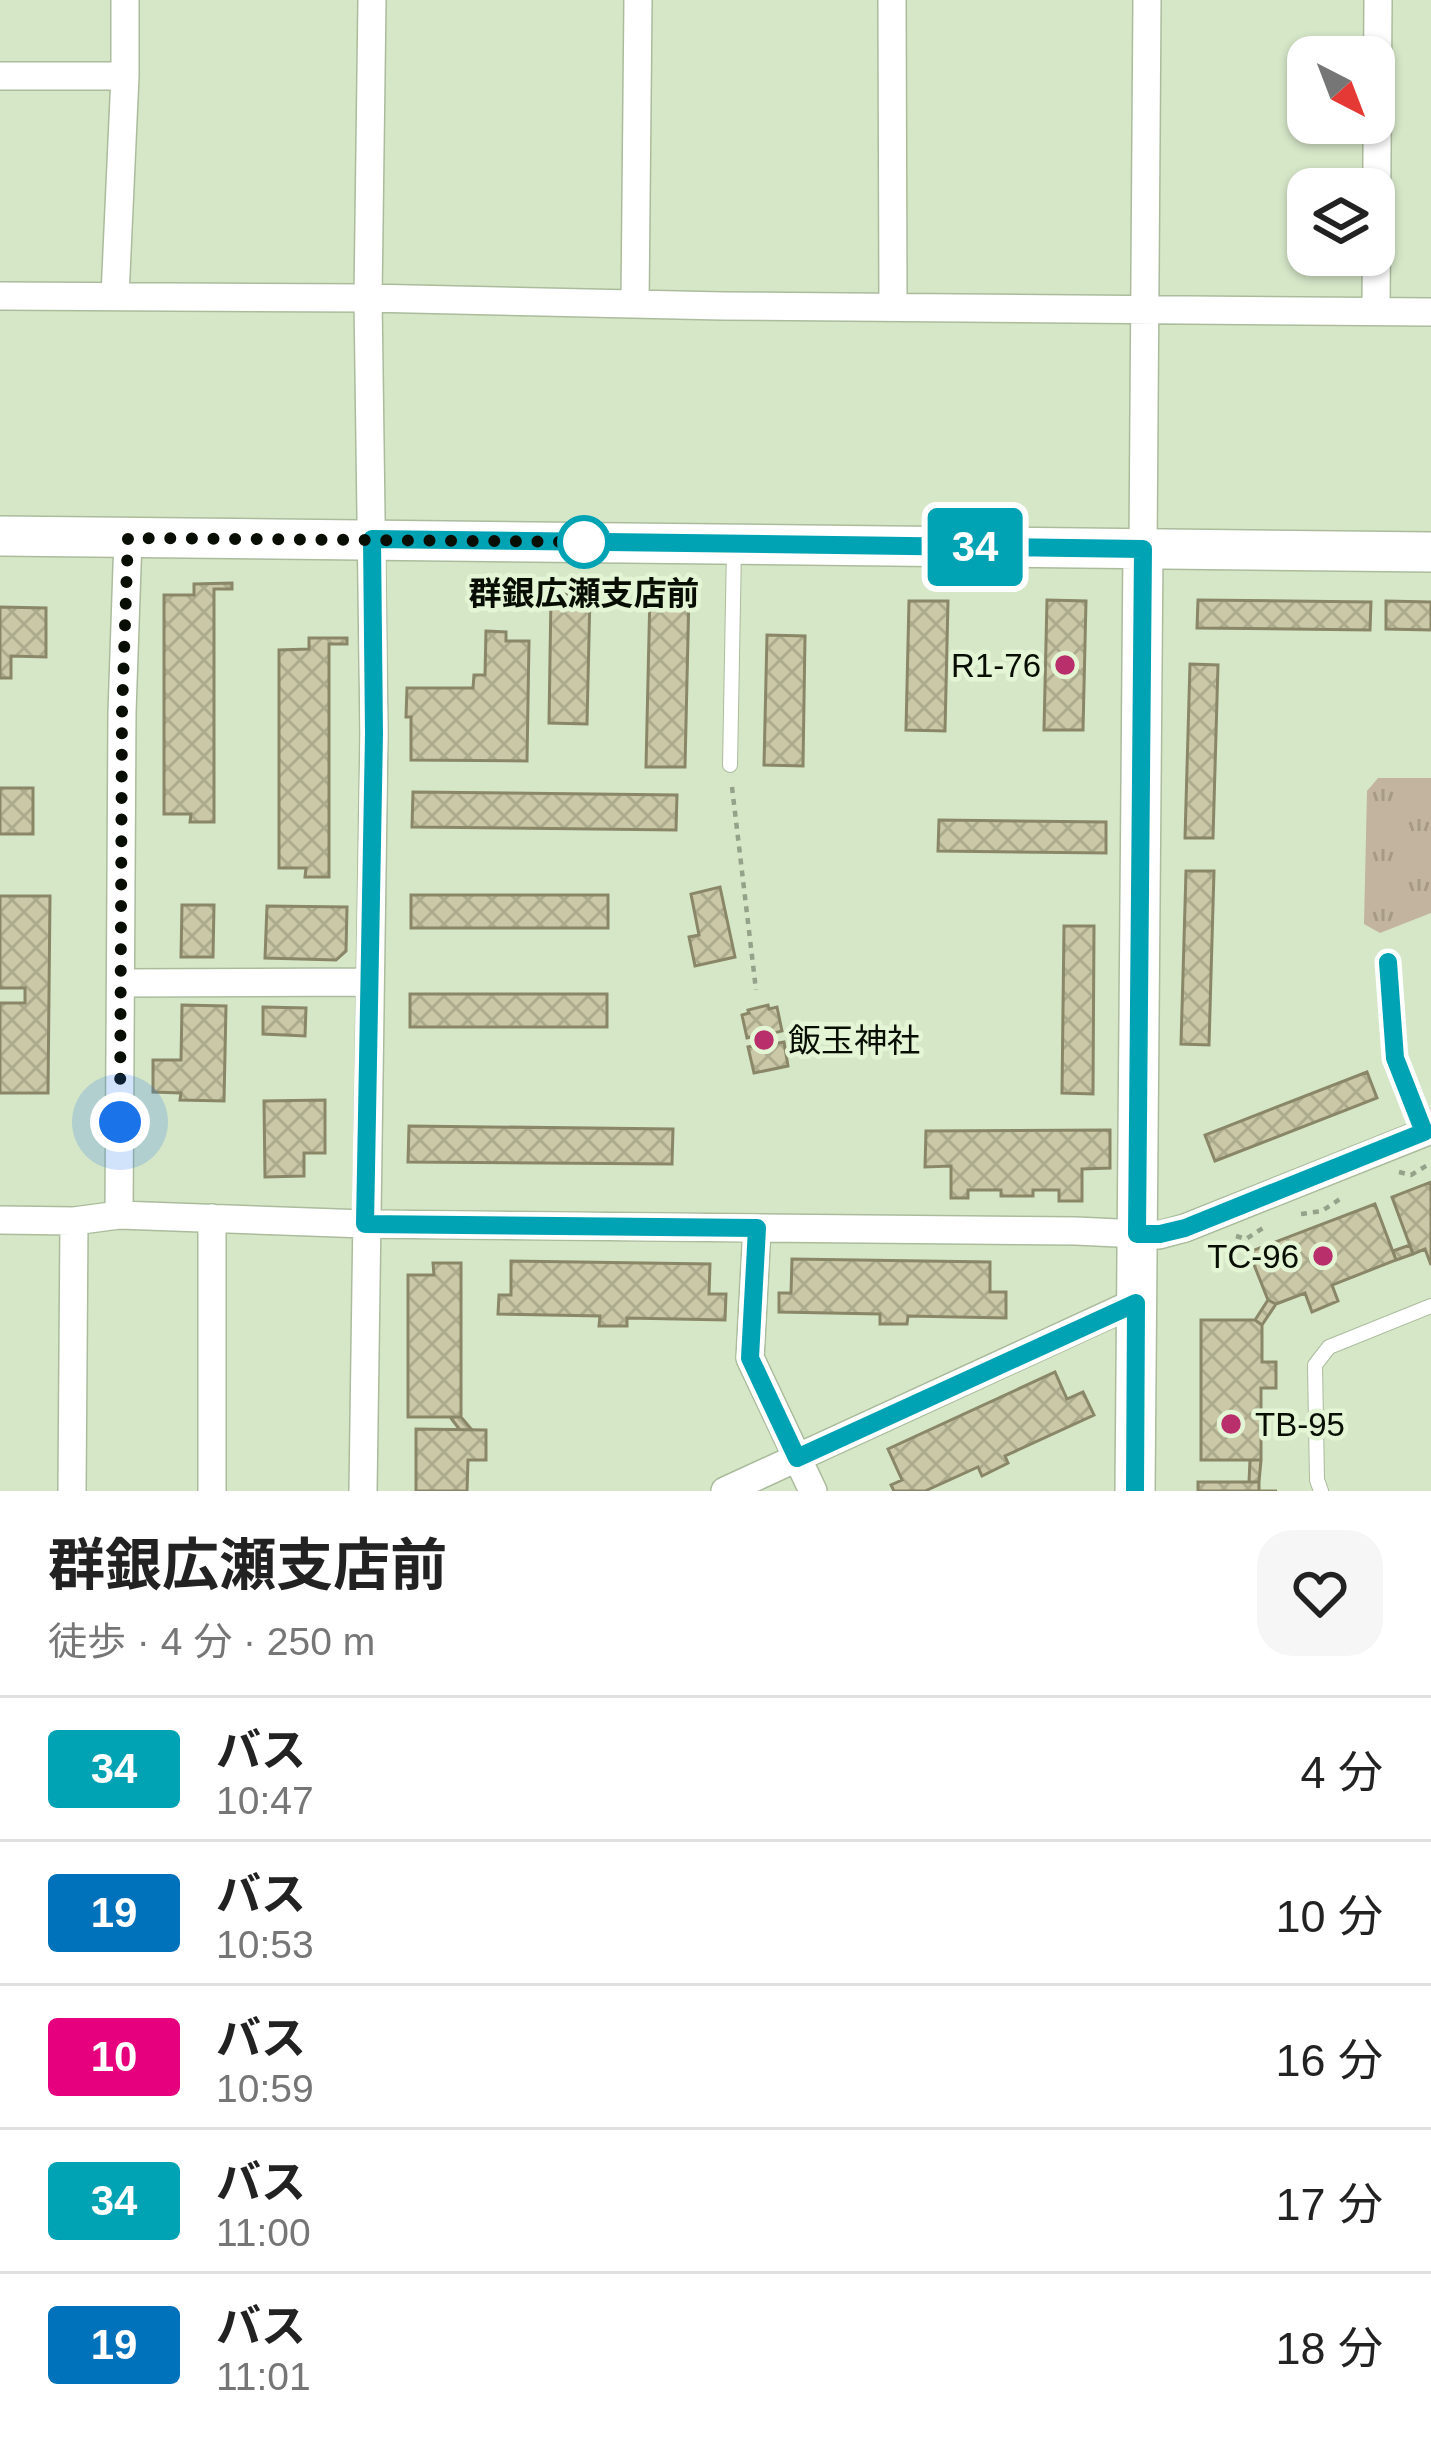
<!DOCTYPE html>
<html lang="ja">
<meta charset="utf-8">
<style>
body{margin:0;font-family:Arial,"Noto Sans JP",sans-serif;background:#f6f6f6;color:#222;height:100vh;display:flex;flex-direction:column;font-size:45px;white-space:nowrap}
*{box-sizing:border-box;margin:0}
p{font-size:39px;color:#767676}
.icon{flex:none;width:66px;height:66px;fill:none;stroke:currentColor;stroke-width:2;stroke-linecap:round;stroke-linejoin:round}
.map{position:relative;height:1491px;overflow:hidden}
.drawer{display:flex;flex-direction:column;background:#fff;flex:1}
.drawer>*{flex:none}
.badge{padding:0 24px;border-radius:9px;font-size:42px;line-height:78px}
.needle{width:78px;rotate:138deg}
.fabs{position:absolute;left:1287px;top:36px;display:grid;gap:24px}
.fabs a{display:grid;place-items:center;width:108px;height:108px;border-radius:24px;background:#fff;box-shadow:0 3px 9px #0004;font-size:60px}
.you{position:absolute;width:60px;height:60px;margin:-30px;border:9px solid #fff;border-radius:50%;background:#1a73e8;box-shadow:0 0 0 18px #1a73e833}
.map>.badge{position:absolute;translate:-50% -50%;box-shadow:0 0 0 6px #fff}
.round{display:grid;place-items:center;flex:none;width:126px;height:126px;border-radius:36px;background:#f6f6f6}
.head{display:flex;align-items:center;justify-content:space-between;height:204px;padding:0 48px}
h1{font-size:57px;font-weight:700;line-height:90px}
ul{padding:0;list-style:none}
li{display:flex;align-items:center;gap:36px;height:144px;padding:0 48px;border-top:3px solid #e0e0e0}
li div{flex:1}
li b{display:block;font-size:45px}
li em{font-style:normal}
li .badge{min-width:132px;font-weight:700;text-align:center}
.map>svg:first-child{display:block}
.park{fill:url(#park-tufts)}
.building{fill:url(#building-cross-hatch);stroke:#898767;stroke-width:3}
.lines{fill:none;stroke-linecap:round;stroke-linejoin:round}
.lane-casing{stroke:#abbc9d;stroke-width:16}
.street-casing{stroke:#abbc9d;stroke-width:30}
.secondary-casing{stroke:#abbc9d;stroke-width:42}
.path{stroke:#95a28a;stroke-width:4.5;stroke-dasharray:6 6;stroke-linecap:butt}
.lane{stroke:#fff;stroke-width:14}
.street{stroke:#fff;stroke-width:27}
.secondary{stroke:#fff;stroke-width:39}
.line-casing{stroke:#fff;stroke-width:27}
.line{stroke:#00a3b4;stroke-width:18}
.walk{stroke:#090e05;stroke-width:12;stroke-dasharray:0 21.6}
.stop-dot{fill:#fff;stroke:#00a3b4;stroke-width:6}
.poi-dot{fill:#b82f6c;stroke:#e3f5d4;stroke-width:4.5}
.labels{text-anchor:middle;stroke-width:9;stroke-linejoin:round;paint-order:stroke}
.stop-label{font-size:33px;font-weight:bold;fill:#090e05;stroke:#e3f5d4}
.poi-label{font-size:33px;fill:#090e05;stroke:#e3f5d4;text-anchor:end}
</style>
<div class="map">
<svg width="1431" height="1491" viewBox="0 0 1431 1491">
<defs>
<pattern id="park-tufts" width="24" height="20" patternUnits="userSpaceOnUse" patternTransform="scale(3)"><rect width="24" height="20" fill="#c3b49f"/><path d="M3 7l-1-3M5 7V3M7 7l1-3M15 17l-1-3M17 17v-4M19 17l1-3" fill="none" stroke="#a69a87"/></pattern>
<pattern id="building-cross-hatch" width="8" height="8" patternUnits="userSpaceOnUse" patternTransform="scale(3)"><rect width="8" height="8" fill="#cac8a6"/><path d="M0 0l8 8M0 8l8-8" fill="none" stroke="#acab8d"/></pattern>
</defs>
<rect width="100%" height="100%" fill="#d6e7c8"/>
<!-- park -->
<path class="park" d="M1378,778H1431V913L1380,933L1364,924L1367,791Z"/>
<!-- building -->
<path class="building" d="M232,583V589H214V822H190L191,814H164V595H194V584Z
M650,592L689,593L685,767H646Z
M551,594H590L587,724L549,723Z
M1047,600L1086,601L1083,730H1044Z
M1198,600L1371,602L1370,630L1197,628Z
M909,601H948L945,731L906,730Z
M1386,601L1431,602V630L1386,629Z
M0,607L46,608V657L11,656V678H0Z
M486,631L506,632V641H529L527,761L411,760V717H406L407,688H473L474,675H485Z
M767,635L805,636L803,766L764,765Z
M309,638H347V644H329V877H305L306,868H279V650L309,649Z
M1190,664L1218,665L1213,838H1185Z
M0,788H33V834H0Z
M413,792L677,795L676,830L412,827Z
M939,820L1106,822V853L938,851Z
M1186,871H1214L1209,1045L1181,1044Z
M720,887L735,957L695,966L689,937L699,935L691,894Z
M411,895H608V928H411Z
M0,896H50L48,1093H0V1003H25V988H0Z
M182,905H214L213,957H181Z
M267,906L347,907L346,951L336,960L265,958Z
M1064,926H1094L1093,1094L1062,1093Z
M410,994H607V1027H410Z
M182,1005L226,1006L224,1101L180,1100L181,1093L153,1092V1060H181Z
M768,1005L769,1009L777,1007L782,1031L770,1034L773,1044L784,1042L788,1066L754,1073L748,1047L758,1045L756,1036L747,1038L742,1015L749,1013L748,1010Z
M263,1007L306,1008L305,1036L263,1034Z
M1367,1072L1377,1098L1215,1161L1205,1135Z
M325,1100V1153H304V1176L265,1177L264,1101Z
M409,1126L673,1129L672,1164L408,1162Z
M1110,1130V1168L1082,1169V1201H1059V1190H1033V1196H1001V1190H968V1198H951V1166L925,1167L926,1131Z
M1431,1182V1265L1425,1249L1413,1254L1392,1197Z
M1375,1204L1396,1260L1332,1285L1338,1301L1312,1312L1305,1293L1276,1304L1268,1300L1249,1252Z
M1410,1245L1413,1254L1396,1260L1393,1251Z
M792,1259L990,1262V1292H1006V1318L908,1316L907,1324H880V1314L779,1312V1293H791Z
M511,1261L710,1264L709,1294H726L725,1320L627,1318V1326H599L600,1316L498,1314L499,1295H511Z
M433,1263H461V1417H408V1275H434Z
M1268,1300L1276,1304L1262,1325L1255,1320Z
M1201,1320H1255L1262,1325V1362H1276V1388H1261V1460H1201Z
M1055,1372L1067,1399L1083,1392L1094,1415L1005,1456L1008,1463L982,1476L978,1467L925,1491H894L891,1485L902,1480L888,1449Z
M450,1417H461L472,1430H460Z
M416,1429L486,1430V1460H468L467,1491H416Z
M1250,1460H1261L1259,1482H1249Z
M1198,1482H1259V1491H1277H1198Z"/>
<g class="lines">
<defs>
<path id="lane" d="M730,765L734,548
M1388,962L1395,1057L1425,1133
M1321,1491L1317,1480L1315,1365L1329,1347L1431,1306"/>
<path id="street" d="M892,0L893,305
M0,76H125
M0,296L368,298L723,306L1431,312
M115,296L125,76V0
M635,304L638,0
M1376,311L1378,0
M1143,549L1147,0
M122,983L370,982
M119,1215L122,712L128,538
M0,1220L74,1221L119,1215L365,1224L1076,1231L1159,1235L1185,1228L1431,1130
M757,1228L750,1358L813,1491
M72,1491L74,1221
M212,1491V1218
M363,1491L374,734L368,298L372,0
M725,1491L1136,1302"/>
<path id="secondary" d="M0,536L1431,552
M1135,1491L1143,549"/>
</defs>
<!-- lane casing -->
<use href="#lane" class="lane-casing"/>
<!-- street casing -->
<use href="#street" class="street-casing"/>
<!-- secondary casing -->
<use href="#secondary" class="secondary-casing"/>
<!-- path -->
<path class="path" d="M732,787L756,990
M1399,1172L1411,1175L1431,1163
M1301,1214L1322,1211L1340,1199
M1236,1236L1246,1239L1263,1228"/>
<!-- lane -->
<use href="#lane" class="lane"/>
<!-- street -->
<use href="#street" class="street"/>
<!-- secondary -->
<use href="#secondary" class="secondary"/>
</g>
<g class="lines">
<defs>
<path id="line" d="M1135,1491L1136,1303L797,1458L750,1358L757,1228L365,1224L374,734L372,539L1143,549L1137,1234H1160L1185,1228L1424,1132L1395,1058L1388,962"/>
</defs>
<!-- line casing -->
<use href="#line" class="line-casing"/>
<!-- line -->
<use href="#line" class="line"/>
<!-- walk -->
<path class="walk" d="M120,1122L122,712L128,538L598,542H584"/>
</g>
<!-- markers -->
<circle class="stop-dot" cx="584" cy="542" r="24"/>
<g class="poi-dot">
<circle cx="1065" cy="665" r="12"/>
<circle cx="764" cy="1040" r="12"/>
<circle cx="1323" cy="1256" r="12"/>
<circle cx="1231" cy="1424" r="12"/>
</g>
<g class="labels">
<!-- stop labels -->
<g class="stop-label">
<text x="584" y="605">群銀広瀬支店前</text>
</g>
<!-- poi labels -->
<g class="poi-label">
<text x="1041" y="677">R1-76</text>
<text x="788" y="1052" text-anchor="start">飯玉神社</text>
<text x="1299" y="1268">TC-96</text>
<text x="1255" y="1436" text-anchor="start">TB-95</text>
</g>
</g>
</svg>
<div class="fabs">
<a><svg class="needle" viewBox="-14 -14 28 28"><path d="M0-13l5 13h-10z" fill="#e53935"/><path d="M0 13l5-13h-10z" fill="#767676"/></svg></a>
<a><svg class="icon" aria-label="layers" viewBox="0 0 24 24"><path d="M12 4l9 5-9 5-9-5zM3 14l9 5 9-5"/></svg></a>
</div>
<div class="you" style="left:120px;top:1122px"></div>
<b class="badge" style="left:975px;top:547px;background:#00a3b4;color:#fff">34</b>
</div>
<section class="drawer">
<div class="head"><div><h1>群銀広瀬支店前</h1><p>徒歩 · 4 分 · 250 m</p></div><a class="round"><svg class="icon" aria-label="heart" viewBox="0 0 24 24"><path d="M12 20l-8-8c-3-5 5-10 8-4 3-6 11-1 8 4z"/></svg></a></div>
<ul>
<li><span class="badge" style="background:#00a3b4;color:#fff">34</span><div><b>バス</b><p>10:47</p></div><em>4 分</em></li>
<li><span class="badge" style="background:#0072bc;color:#fff">19</span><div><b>バス</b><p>10:53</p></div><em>10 分</em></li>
<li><span class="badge" style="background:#e6007e;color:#fff">10</span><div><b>バス</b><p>10:59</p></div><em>16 分</em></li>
<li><span class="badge" style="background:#00a3b4;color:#fff">34</span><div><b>バス</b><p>11:00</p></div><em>17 分</em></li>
<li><span class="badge" style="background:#0072bc;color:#fff">19</span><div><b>バス</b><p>11:01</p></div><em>18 分</em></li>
</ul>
</section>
